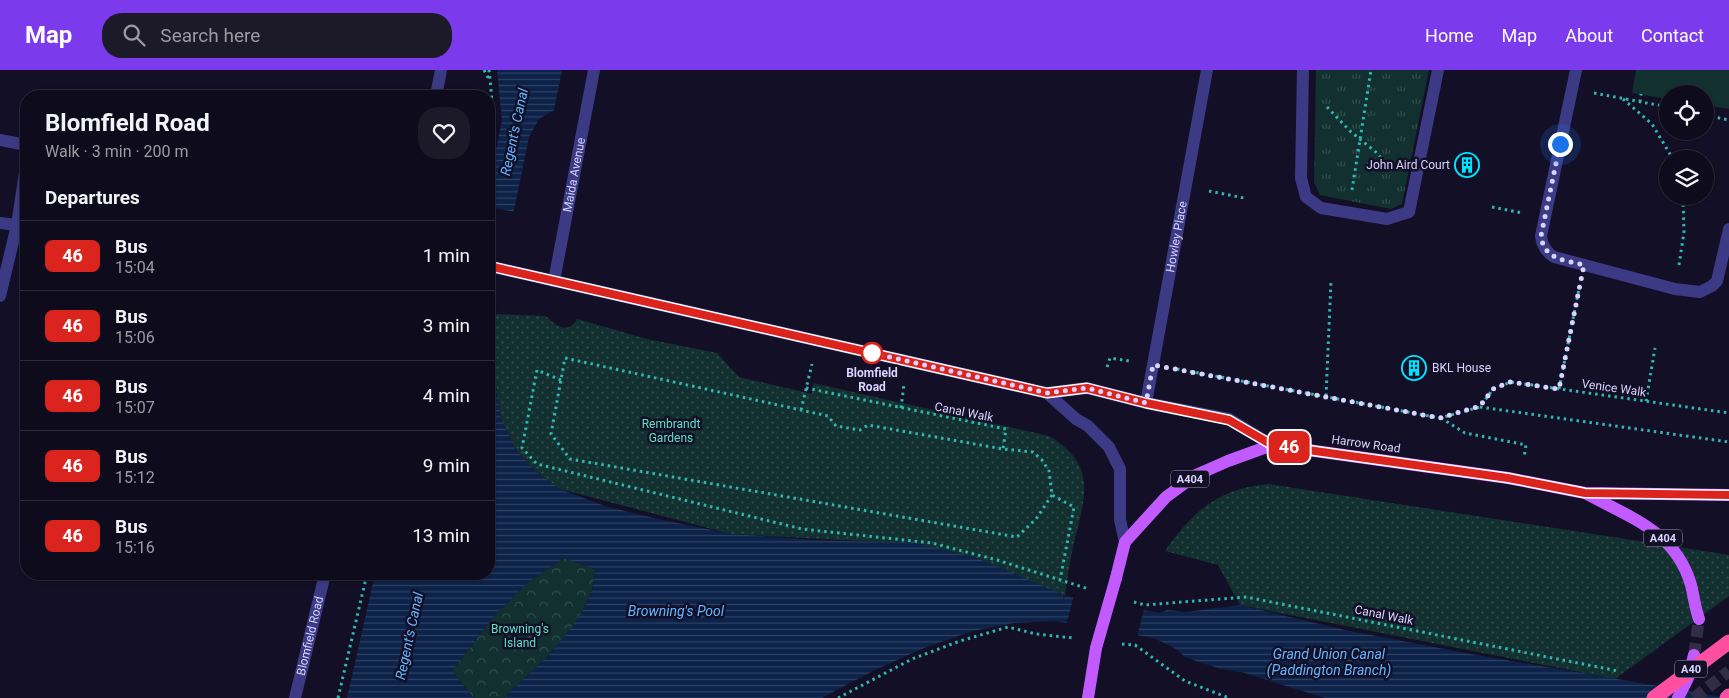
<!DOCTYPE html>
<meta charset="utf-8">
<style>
body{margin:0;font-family:Roboto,sans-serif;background:#1c1929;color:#f1f3f6;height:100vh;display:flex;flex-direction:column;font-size:19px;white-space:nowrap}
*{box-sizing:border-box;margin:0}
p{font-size:16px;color:#9b9ba3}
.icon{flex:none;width:28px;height:28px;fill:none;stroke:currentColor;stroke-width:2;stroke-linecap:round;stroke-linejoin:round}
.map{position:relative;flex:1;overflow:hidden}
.panel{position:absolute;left:20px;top:20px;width:475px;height:490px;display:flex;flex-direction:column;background:#0e0b1c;border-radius:20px;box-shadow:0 1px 4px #0004,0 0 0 1px #2e2b3b}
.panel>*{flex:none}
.badge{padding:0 10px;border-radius:8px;font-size:18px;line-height:32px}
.tools{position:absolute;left:1659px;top:15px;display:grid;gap:10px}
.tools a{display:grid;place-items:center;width:55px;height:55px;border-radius:50%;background:#0e0b1c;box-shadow:0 1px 4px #0004,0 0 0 1px #2e2b3b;font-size:25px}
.you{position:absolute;width:25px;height:25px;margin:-12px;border:4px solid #fff;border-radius:50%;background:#1a73e8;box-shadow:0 0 0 8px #1a73e833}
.map>.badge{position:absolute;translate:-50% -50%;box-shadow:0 0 0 2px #fff}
h2{padding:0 25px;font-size:19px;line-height:45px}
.round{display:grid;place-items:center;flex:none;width:52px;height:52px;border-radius:20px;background:#1c1929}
.head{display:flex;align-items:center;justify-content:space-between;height:85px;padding:0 25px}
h1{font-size:24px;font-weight:700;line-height:38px}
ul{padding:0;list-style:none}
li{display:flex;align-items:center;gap:15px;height:70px;padding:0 25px;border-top:1px solid #2e2b3b}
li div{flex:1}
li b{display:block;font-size:19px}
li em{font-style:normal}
li .badge{min-width:55px;font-weight:700;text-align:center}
header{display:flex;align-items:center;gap:30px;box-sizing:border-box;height:70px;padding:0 25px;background:#7c3aed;color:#fff}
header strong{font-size:24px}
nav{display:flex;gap:28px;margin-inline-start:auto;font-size:18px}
.search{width:350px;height:45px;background:#1c1929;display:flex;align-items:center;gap:12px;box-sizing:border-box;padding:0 18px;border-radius:20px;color:#9b9ba3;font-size:19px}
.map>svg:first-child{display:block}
.grass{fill:url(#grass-tufts)}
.forest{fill:url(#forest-crowns)}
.park{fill:url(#park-dots)}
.garden{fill:#12302f}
.water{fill:url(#water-rules)}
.pier{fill:#130f26}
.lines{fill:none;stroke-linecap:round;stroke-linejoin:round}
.major-tunnel{stroke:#312d47;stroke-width:12;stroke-dasharray:12 6;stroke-linecap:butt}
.path{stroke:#2fb8b0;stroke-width:3;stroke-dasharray:2.5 4;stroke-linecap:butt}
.minor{stroke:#3d3a85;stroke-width:12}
.major{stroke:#c25bff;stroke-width:12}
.highway{stroke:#ff4fa3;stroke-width:15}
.major-bridge{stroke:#c25bff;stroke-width:12}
.highway-bridge{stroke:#ff4fa3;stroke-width:15}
.line-casing{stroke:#fff;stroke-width:11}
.line{stroke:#dc241f;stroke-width:8}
.walk{stroke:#d9d4ff;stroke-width:5;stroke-dasharray:0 9}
.stop-dot{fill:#fff;stroke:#dc241f;stroke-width:2.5}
.labels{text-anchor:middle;stroke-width:5;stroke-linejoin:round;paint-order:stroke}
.shield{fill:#130f26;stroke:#9e99be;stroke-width:1}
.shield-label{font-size:11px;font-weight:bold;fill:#d9d4ff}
.poi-label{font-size:12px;fill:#d9d4ff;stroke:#130f26;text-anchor:end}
.street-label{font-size:12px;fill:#d9d4ff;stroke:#130f26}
.stop-label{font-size:12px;font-weight:bold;fill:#d9d4ff;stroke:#130f26}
.park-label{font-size:12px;fill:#5fe0c0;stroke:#130f26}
.water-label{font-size:14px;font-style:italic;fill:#62b6ff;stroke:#130f26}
</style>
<header>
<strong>Map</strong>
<div class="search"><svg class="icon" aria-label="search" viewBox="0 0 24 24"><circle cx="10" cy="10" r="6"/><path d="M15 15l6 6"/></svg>Search here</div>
<nav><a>Home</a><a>Map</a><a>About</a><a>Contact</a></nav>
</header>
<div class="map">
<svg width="1729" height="628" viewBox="0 0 1729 628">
<defs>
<pattern id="grass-tufts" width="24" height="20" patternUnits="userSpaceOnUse" patternTransform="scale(1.25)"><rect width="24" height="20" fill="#12302f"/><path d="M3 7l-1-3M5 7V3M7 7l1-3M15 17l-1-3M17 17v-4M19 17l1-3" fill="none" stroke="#344d4e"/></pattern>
<pattern id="forest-crowns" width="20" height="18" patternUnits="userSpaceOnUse" patternTransform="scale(1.25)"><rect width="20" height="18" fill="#12302f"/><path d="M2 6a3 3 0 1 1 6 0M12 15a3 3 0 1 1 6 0" fill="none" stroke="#344d4e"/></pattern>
<pattern id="park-dots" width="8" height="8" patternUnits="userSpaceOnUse" patternTransform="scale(1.25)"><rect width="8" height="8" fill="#12302f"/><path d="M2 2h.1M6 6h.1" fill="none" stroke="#344d4e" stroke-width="1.8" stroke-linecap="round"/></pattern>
<pattern id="water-rules" width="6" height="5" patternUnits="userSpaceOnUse" patternTransform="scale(1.25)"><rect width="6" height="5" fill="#0c2248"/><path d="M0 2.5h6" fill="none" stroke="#2f4163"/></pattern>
</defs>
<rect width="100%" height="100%" fill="#130f26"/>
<!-- grass -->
<path class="grass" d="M1316,0H1429L1402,134L1391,139L1320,125L1314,112Z"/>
<!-- forest -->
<path class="forest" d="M564,488L596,500C594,508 593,518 590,526C572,567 535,598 504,628H474L452,601L495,545L527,513Z"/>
<!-- park -->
<path class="park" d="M493,244L546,246C556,256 568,265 577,249L647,269L717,283L739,307L812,324L813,313L1049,366C1098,395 1085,427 1074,473C1070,491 1067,508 1065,526L977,488L916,474L731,464L560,419L535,401L516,380L501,349L495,310L492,272Z
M1269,414L1729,485V526L1615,609L1240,535L1218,495L1165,481C1193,441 1219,418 1269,414Z"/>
<!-- garden -->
<path class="garden" d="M1636,0H1729V39L1705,35V24H1668L1667,29L1632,23Z"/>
<!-- water -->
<path class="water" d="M497,0H562L554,40L539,49L529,67L493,244L492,272L495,310L501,349L516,380L535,401L560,419L605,436L658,449L732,464L816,470L916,473L977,488L1064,525L1063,531L1065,526L1159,543L1167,540L1186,542L1240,535L1345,560L1471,584L1729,628H1325L1241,602L1221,599L1202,593L1185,587L1176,579L1154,568L1054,551L1014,553L973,561L924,578L873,601L822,628H504C535,598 572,567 590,526C593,518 594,508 596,500L564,488L527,513L495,545L452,601L474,628H347L375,504H489V113L502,51Z"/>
<!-- pier -->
<path class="pier" d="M489,137L516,142L495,247L489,246Z
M1074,525L1144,538L1137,567L1066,556Z"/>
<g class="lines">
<!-- major-tunnel -->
<path class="major-tunnel" d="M1694,585L1699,549
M1694,628L1729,601"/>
<!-- path -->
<path class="path" d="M484,0L490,11
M1594,23L1668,37
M1623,29L1652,54L1673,89
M1640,32L1641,24
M1327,37L1350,61L1377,83L1392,101
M1705,45L1729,50
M489,80C494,55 492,25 489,0
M1352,120L1371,0
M1209,121L1244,128
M1492,137L1523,143
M1679,195L1684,162L1683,126
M1107,297L1110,288L1129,291
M1177,299L1440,348L1480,337L1493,319L1511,312L1729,343
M561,310L537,300L522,378L537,394L802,459L932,473L997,490L1089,519
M806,318L1006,359L1003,379
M1559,319L1579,219
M1326,326L1331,211
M1646,331L1655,278
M1480,337L1729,372
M901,338L904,314
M801,340L812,294
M1441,348L1465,363L1526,375L1524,388
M1052,425L1036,449L1017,467L570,389L551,364L565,288L828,346L836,356L860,360L868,355L1003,379L1033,382L1042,390L1049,401L1052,425L1074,437L1060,510
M1134,532L1145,535L1246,527L1618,601
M1122,574L1135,575L1185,611L1229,628
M338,628L367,504
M838,628L912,589L960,571L1008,557L1036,564L1073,568"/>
<!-- minor -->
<g class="minor">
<path d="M1303,0L1301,108L1306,127L1321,138L1387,149L1409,142L1438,0"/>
<path d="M1576,0L1541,166C1542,176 1546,182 1554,187L1675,219L1700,222L1712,216L1717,211L1729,159"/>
<path d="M436,26L441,0"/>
<path d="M0,70L26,75"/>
<path d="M0,153L26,156"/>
<path d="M489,196L1047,323L1087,318L1146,333L1229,349L1272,375"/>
<path id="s1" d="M554,211L594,0"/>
<path d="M0,226L17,155L26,96"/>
<path d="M1047,323L1076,349L1088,356L1109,377L1120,399V450L1125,472"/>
<path id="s2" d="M1146,333L1207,0"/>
<path id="s3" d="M295,628L325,504"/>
</g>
<!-- major -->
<path class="major" d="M1587,424C1631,448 1676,462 1691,515C1694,527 1695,538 1699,549
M1116,508L1125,472L1166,427L1196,405L1228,391L1272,375L1508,408L1585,423L1729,425
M1088,628L1096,578"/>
<!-- highway -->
<path class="highway" d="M1727,628L1729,626"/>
<!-- major-bridge -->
<path class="major-bridge" d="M1096,578L1116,508
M1678,628L1688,608L1694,585"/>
<!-- highway-bridge -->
<path class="highway-bridge" d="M1654,628L1729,572"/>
</g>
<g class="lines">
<defs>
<path id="line" d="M489,196L1047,323L1087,318L1146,333L1229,350L1272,375L1508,408L1585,423L1729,425"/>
</defs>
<!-- line casing -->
<use href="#line" class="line-casing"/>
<!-- line -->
<use href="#line" class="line"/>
<!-- walk -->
<path class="walk" d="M872,283L1047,323L1087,318L1146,333L1153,295L1440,348L1480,336L1493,319L1510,312L1559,319L1584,195C1565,190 1544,190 1541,166L1560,74"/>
</g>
<!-- icons -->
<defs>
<symbol id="building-ring" viewBox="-11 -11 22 22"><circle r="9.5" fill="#130f26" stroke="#00e5ff" stroke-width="1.5"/><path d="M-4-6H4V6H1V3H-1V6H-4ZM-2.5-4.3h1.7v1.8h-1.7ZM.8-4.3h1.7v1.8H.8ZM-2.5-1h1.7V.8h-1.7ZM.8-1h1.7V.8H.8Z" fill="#00e5ff"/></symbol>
</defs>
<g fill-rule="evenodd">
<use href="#building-ring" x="1453" y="81" width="28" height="28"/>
<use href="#building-ring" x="1400" y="284" width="28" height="28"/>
</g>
<!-- markers -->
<circle class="stop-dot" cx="872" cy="283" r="10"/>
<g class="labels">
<!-- shield labels -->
<g class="shield">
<rect x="1171" y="400.5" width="38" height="17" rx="4"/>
<rect x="1644" y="459.5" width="38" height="17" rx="4"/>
<rect x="1675" y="590.5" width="32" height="17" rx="4"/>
</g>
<g class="shield-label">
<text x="1190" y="413">A404</text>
<text x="1663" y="472">A404</text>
<text x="1691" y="603">A40</text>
</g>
<!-- poi labels -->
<g class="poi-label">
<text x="1450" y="99">John Aird Court</text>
<text x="1432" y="302" text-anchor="start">BKL House</text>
</g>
<!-- street labels -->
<g class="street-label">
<text dy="4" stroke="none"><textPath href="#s1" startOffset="108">Maida Avenue</textPath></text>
<text dy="4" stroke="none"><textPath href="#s2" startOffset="169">Howley Place</textPath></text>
<text transform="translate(1614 318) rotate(8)" y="4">Venice Walk</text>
<text transform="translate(964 342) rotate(11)" y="4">Canal Walk</text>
<text transform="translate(1366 374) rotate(8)" y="4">Harrow Road</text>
<text transform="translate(1384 545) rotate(11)" y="4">Canal Walk</text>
<text dy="4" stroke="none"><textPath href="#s3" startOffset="64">Blomfield Road</textPath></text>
</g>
<!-- stop labels -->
<g class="stop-label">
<text x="872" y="307">Blomfield<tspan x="872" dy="14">Road</tspan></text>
</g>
<!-- park labels -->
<g class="park-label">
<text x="671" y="358">Rembrandt<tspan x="671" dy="14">Gardens</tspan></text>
<text x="520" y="563">Browning's<tspan x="520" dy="14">Island</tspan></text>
</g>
<!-- water labels -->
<g class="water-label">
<text transform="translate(514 62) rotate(-78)" y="5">Regent's Canal</text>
<text x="676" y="546">Browning's Pool</text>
<text transform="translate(409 566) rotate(-78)" y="5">Regent's Canal</text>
<text x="1329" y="589">Grand Union Canal<tspan x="1329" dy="16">(Paddington Branch)</tspan></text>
</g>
</g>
</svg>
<div class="tools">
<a><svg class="icon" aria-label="locate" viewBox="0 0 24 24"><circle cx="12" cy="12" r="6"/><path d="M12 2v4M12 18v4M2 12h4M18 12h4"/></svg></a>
<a><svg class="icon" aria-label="layers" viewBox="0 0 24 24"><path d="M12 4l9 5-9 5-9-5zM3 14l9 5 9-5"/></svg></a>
</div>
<div class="you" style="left:1560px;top:74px"></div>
<b class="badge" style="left:1289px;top:377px;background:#dc241f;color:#fff">46</b>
<section class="panel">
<div class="head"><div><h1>Blomfield Road</h1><p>Walk · 3 min · 200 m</p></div><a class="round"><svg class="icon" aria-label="heart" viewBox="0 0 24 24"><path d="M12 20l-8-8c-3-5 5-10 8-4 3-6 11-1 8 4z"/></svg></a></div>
<h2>Departures</h2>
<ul>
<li><span class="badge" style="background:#dc241f;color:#fff">46</span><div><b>Bus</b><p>15:04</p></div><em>1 min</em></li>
<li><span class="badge" style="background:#dc241f;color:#fff">46</span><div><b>Bus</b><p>15:06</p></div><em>3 min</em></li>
<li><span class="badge" style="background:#dc241f;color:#fff">46</span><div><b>Bus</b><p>15:07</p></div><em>4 min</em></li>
<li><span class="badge" style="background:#dc241f;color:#fff">46</span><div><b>Bus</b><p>15:12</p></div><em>9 min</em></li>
<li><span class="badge" style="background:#dc241f;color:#fff">46</span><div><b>Bus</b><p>15:16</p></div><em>13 min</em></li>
</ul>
</section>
</div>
